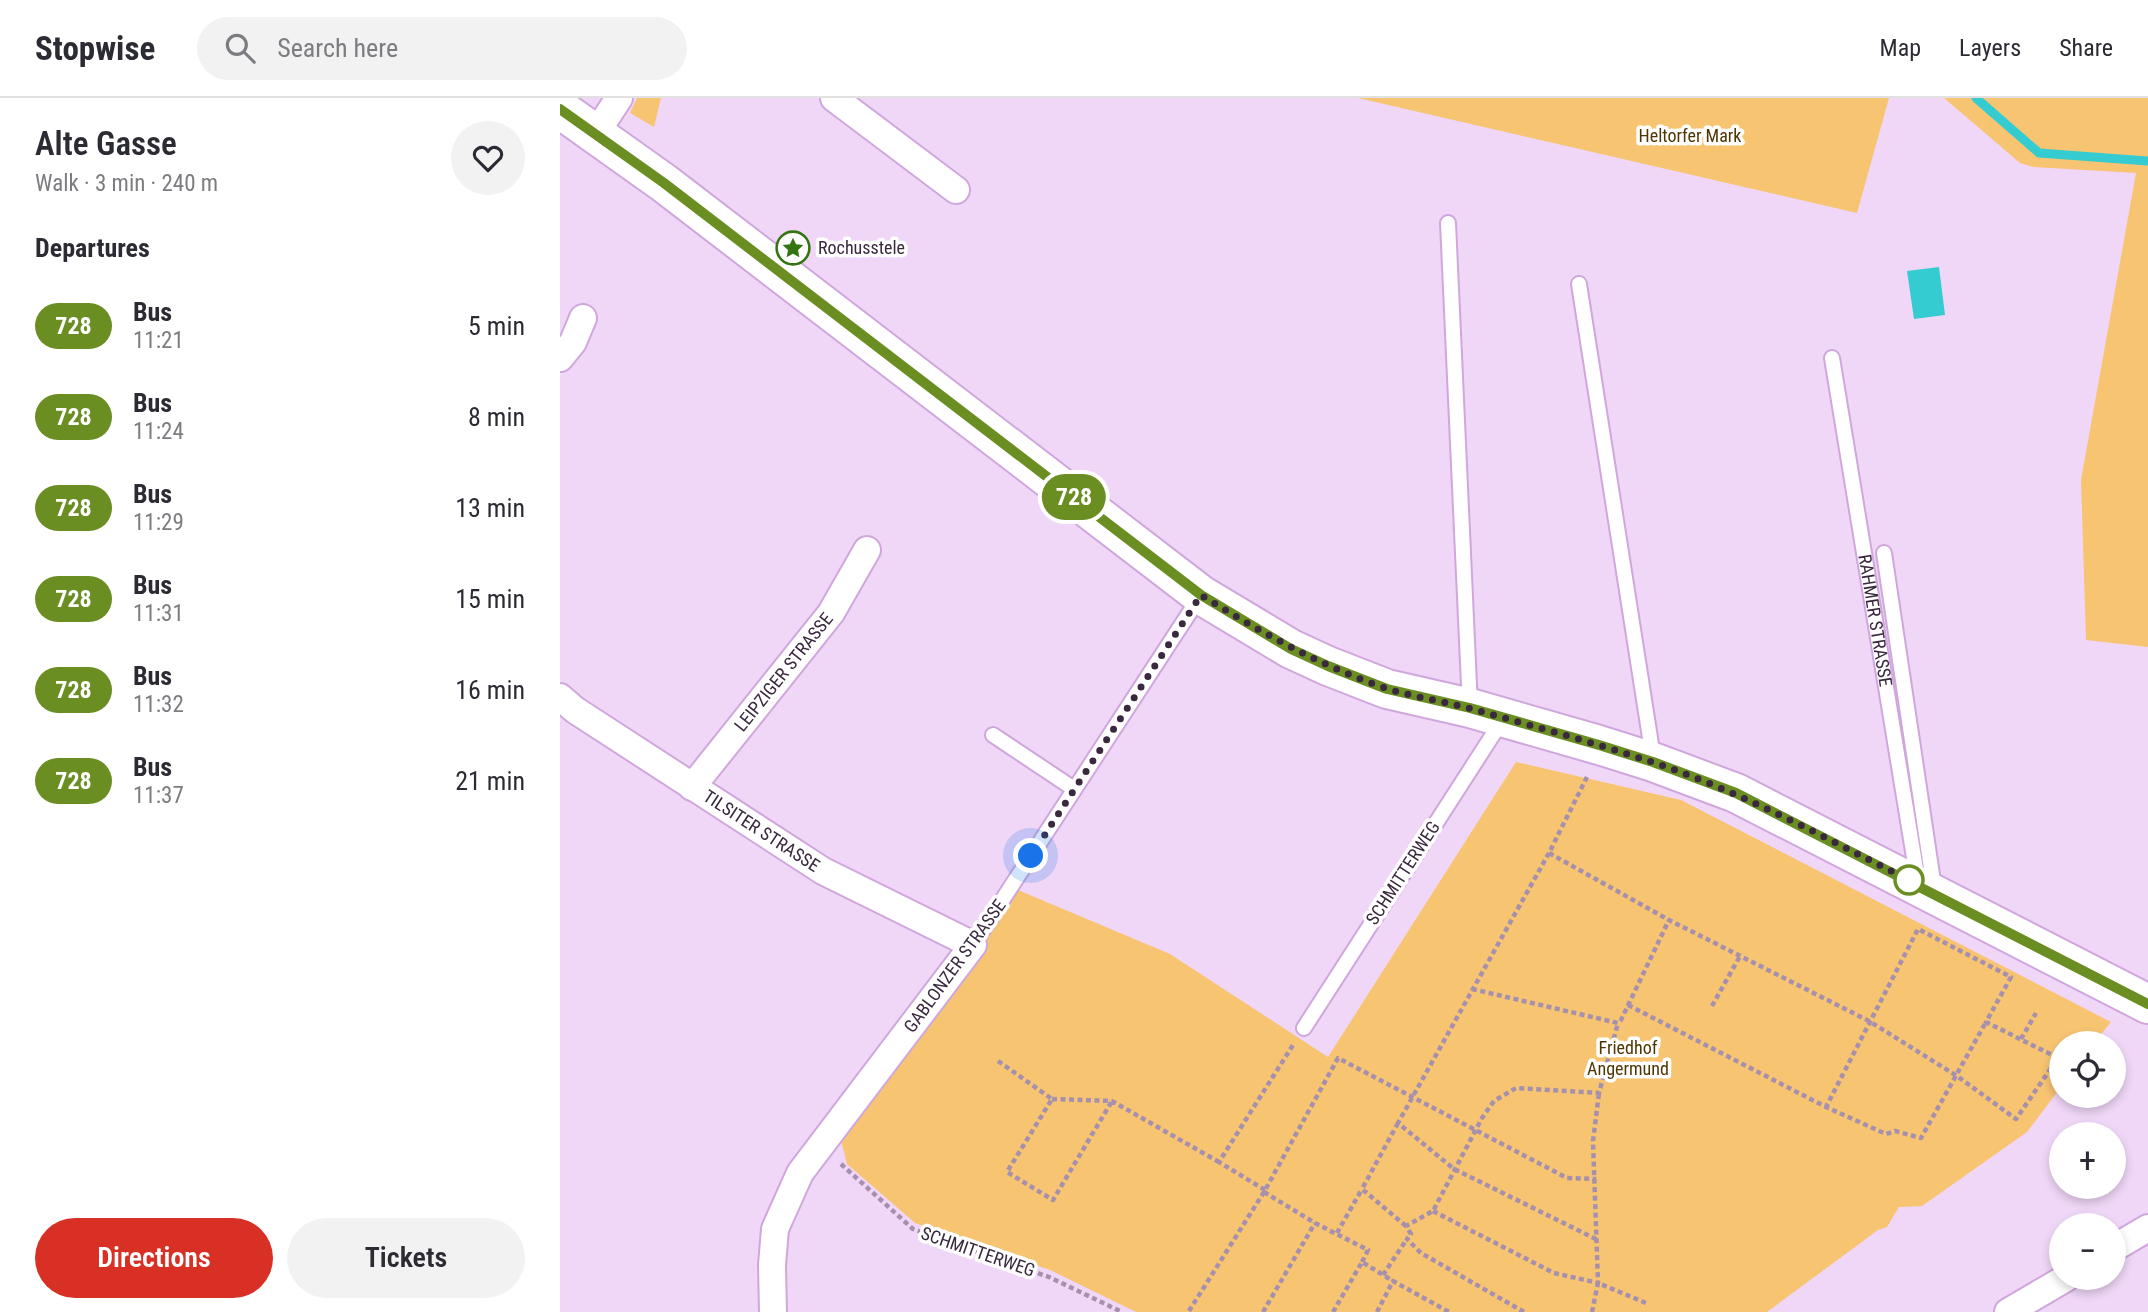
<!DOCTYPE html>
<meta charset="utf-8">
<style>
body{margin:0;font-family:"Roboto Condensed",sans-serif;background:#f2f2f3;color:#2b2b33;height:100vh;display:flex;flex-direction:column;font-size:26px;white-space:nowrap}
*{box-sizing:border-box;margin:0}
p{font-size:23px;color:#7c7c81}
.icon{flex:none;width:38px;height:38px;fill:none;stroke:currentColor;stroke-width:2;stroke-linecap:round;stroke-linejoin:round}
.map{position:relative;flex:1;overflow:hidden}
.side{display:flex;flex-direction:column;background:#fff;width:560px}
.side>*{flex:none}
.badge{padding:0 14px;border-radius:23px;font-size:24px;line-height:46px}
.buttons{position:absolute;left:1489px;top:933px;display:grid;gap:14px}
.buttons a{display:grid;place-items:center;width:77px;height:77px;border-radius:50%;background:#fff;box-shadow:0 4px 10px #0003;font-size:35px}
.you{position:absolute;width:35px;height:35px;margin:-18px;border:5px solid #fff;border-radius:50%;background:#1a73e8;box-shadow:0 0 0 10px #1a73e833}
.map>.badge{position:absolute;translate:-50% -50%;box-shadow:0 0 0 4px #fff}
h2{padding:0 35px;font-size:26px;line-height:63px}
.round{display:grid;place-items:center;flex:none;width:74px;height:74px;border-radius:37px;background:#f2f2f3}
.summary{display:flex;align-items:center;justify-content:space-between;height:119px;padding:0 35px}
h1{font-size:33px;font-weight:600;line-height:52px}
.action{display:flex;gap:14px;margin-top:auto;padding:14px 35px}
.action a{flex:1;height:80px;border-radius:42px;background:#d93025;color:#fff;font-size:28px;font-weight:600;line-height:80px;text-align:center}
.action a+a{background:#f2f2f3;color:#2b2b33}
ul{padding:0;list-style:none}
li{display:flex;align-items:center;gap:21px;height:91px;padding:0 35px}
li div{flex:1}
li b{display:block;font-size:26px}
li em{font-style:normal}
li .badge{min-width:77px;font-weight:700;text-align:center}
header{display:flex;align-items:center;gap:42px;box-sizing:border-box;height:98px;padding:0 35px;background:#fff;border-bottom:2px solid #e1e1e2}
header strong{font-size:33px}
nav{display:flex;gap:38px;margin-inline-start:auto;font-size:24px}
.search{width:490px;height:63px;background:#f2f2f3;display:flex;align-items:center;gap:18px;box-sizing:border-box;padding:0 24px;border-radius:38px;color:#7c7c81;font-size:26px}
main{display:flex;flex:1;min-height:0}
.map>svg:first-child{display:block}
.green{fill:#f7c472;fill-rule:evenodd}
.water{fill:#34ccd0}
.lines{fill:none;stroke-linecap:round;stroke-linejoin:round}
.stream{stroke:#34ccd0;stroke-width:9}
.service-casing{stroke:#d0a7dd;stroke-width:18}
.minor-casing{stroke:#d0a7dd;stroke-width:30}
.secondary-casing{stroke:#d0a7dd;stroke-width:42}
.path{stroke:#a690ad;stroke-width:4.5;stroke-dasharray:5 3.5;stroke-linecap:butt}
.service{stroke:#fff;stroke-width:14}
.minor{stroke:#fff;stroke-width:26}
.secondary{stroke:#fff;stroke-width:38}
.line-casing{stroke:#fff;stroke-width:16}
.line{stroke:#6b8e23;stroke-width:10}
.walk{stroke:#39283e;stroke-width:7;stroke-dasharray:0 12.6}
.stop-dot{fill:#fff;stroke:#6b8e23;stroke-width:3.5}
.labels{text-anchor:middle;stroke-width:7;stroke-linejoin:round;paint-order:stroke}
.park-label{font-size:18px;fill:#503501;stroke:#fff}
.poi-label{font-size:18px;fill:#39283e;stroke:#fff;text-anchor:start}
.street-label{font-size:18px;fill:#39283e;stroke:#fff}
</style>
<header>
<strong>Stopwise</strong>
<div class="search"><svg class="icon" aria-label="search" viewBox="0 0 24 24"><circle cx="10" cy="10" r="6"/><path d="M15 15l6 6"/></svg>Search here</div>
<nav><a>Map</a><a>Layers</a><a>Share</a></nav>
</header>
<main>
<section class="side">
<div class="summary"><div><h1>Alte Gasse</h1><p>Walk · 3 min · 240 m</p></div><a class="round"><svg class="icon" aria-label="heart" viewBox="0 0 24 24"><path d="M12 20l-8-8c-3-5 5-10 8-4 3-6 11-1 8 4z"/></svg></a></div>
<h2>Departures</h2>
<ul>
<li><span class="badge" style="background:#6b8e23;color:#fff">728</span><div><b>Bus</b><p>11:21</p></div><em>5 min</em></li>
<li><span class="badge" style="background:#6b8e23;color:#fff">728</span><div><b>Bus</b><p>11:24</p></div><em>8 min</em></li>
<li><span class="badge" style="background:#6b8e23;color:#fff">728</span><div><b>Bus</b><p>11:29</p></div><em>13 min</em></li>
<li><span class="badge" style="background:#6b8e23;color:#fff">728</span><div><b>Bus</b><p>11:31</p></div><em>15 min</em></li>
<li><span class="badge" style="background:#6b8e23;color:#fff">728</span><div><b>Bus</b><p>11:32</p></div><em>16 min</em></li>
<li><span class="badge" style="background:#6b8e23;color:#fff">728</span><div><b>Bus</b><p>11:37</p></div><em>21 min</em></li>
</ul>
<div class="action"><a>Directions</a><a>Tickets</a></div>
</section>
<div class="map">
<svg width="1588" height="1214" viewBox="0 0 1588 1214">
<rect width="100%" height="100%" fill="#f0d7f8"/>
<!-- green -->
<path class="green" d="M77,0H101L94,29L70,15Z
M798,0H1329L1297,115Z
M1384,0H1588V549L1526,542L1521,382L1576,75L1473,69L1460,65ZM1416,3L1446,22L1480,52L1493,53L1501,59L1477,58Z
M956,664L1121,702L1551,924L1534,945H1502L1501,989L1467,1034L1362,1108L1339,1109L1327,1129L1318,1132L1207,1214H576L490,1172L355,1125L287,1066L281,1042L458,792L610,856L768,959Z"/>
<!-- water -->
<path class="water" d="M1379,169L1385,217L1354,221L1347,173Z"/>
<g class="lines">
<!-- stream -->
<path class="stream" d="M1416,0L1479,55L1588,63"/>
<defs>
<g id="service">
<path d="M888,125L910,609"/>
<path d="M1019,186L1093,659"/>
<path id="s1" d="M1272,260L1358,784"/>
<path d="M1324,455L1374,790"/>
<path d="M433,637L514,691"/>
<path d="M413,847L641,497"/>
<path d="M744,930L943,621"/>
</g>
<g id="minor">
<path d="M274,0L396,92"/>
<path d="M36,35L59,0"/>
<path d="M0,260L13,244L23,220"/>
<path id="s2" d="M0,599L15,612L263,773L413,847L240,1075L215,1131L212,1167L213,1214"/>
<path id="s3" d="M132,689L271,515L307,452"/>
<path d="M1554,1150L1588,1130"/>
<path d="M1448,1214L1506,1180"/>
</g>
<path id="secondary" d="M0,11L104,85L641,497L731,551L768,568L827,591L910,610L1039,647L1093,664L1176,695L1588,906"/>
</defs>
<!-- service casing -->
<use href="#service" class="service-casing"/>
<!-- minor casing -->
<use href="#minor" class="minor-casing"/>
<!-- secondary casing -->
<use href="#secondary" class="secondary-casing"/>
<!-- path -->
<path class="path" d="M1027,679L989,755L1109,822L1309,923L1397,978L1456,1021L1498,960L1426,924L1451,879L1358,831L1266,1009
M989,755L838,1025L894,1071L1038,1142
M912,891L1058,925L1061,922L1109,822
M1068,907L1266,1009L1326,1036L1335,1033L1361,1040L1426,924
M1152,908L1180,858
M1461,941L1476,915
M438,963L492,1001L447,1074L493,1102L552,1003
M492,1001L552,1003L659,1064
M838,1025L802,1091L846,1128
M281,1066L353,1131L489,1179L562,1214
M705,1092L659,1064L733,947
M704,1094L755,1125L808,1152L802,1164
M873,1113L994,1175L1038,1185L1033,1043L1039,995
M777,1135L802,1091
M823,1177L847,1141
M629,1213L704,1094L778,960L1007,1080L1036,1081
M703,1214L755,1125
M773,1214L802,1164L833,1183
M817,1214L833,1183L889,1214
M964,1214L861,1155L847,1141L851,1136L846,1128L873,1113L922,1020L934,1003L956,990L1039,995L1058,925
M1032,1214L1038,1185L1086,1205"/>
<!-- service -->
<use href="#service" class="service"/>
<!-- minor -->
<use href="#minor" class="minor"/>
<!-- secondary -->
<use href="#secondary" class="secondary"/>
</g>
<g class="lines">
<defs>
<path id="line" d="M0,11L104,85L641,497L731,551L768,568L827,591L910,610L1039,647L1093,664L1176,695L1588,906"/>
</defs>
<!-- line casing -->
<use href="#line" class="line-casing"/>
<!-- line -->
<use href="#line" class="line"/>
<!-- walk -->
<path class="walk" d="M471,758L641,497C700,534 759,567 825,590C853,599 883,603 912,611C973,628 1035,645 1095,665C1184,695 1265,740 1349,782"/>
</g>
<!-- icons -->
<defs>
<symbol id="sight-ring" viewBox="-11 -11 22 22"><circle r="9.5" fill="#fff" stroke="#347511" stroke-width="1.5"/><path d="M0-6L1.8-2.2L6-1.7L2.9 1.2L3.7 5.4L0 3.3L-3.7 5.4L-2.9 1.2L-6-1.7L-1.8-2.2Z" fill="#347511"/></symbol>
</defs>
<g fill-rule="evenodd">
<use href="#sight-ring" x="214" y="131" width="38" height="38"/>
</g>
<!-- markers -->
<circle class="stop-dot" cx="1349" cy="782" r="14"/>
<g class="labels">
<!-- park labels -->
<g class="park-label">
<text x="1130" y="44">Heltorfer Mark</text>
<text x="1068" y="956">Friedhof<tspan x="1068" dy="21">Angermund</tspan></text>
</g>
<!-- poi labels -->
<g class="poi-label">
<text x="258" y="156">Rochusstele</text>
</g>
<!-- street labels -->
<g class="street-label">
<text dy="6" stroke="none"><textPath href="#s1" startOffset="266">RAHMER STRASSE</textPath></text>
<text dy="6" stroke="none"><textPath href="#s3" startOffset="147">LEIPZIGER STRASSE</textPath></text>
<text dy="6" stroke="none"><textPath href="#s2" startOffset="242">TILSITER STRASSE</textPath></text>
<text transform="translate(843 775) rotate(-57)" y="6">SCHMITTERWEG</text>
<text transform="translate(395 868) rotate(-54)" y="6">GABLONZER STRASSE</text>
<text transform="translate(418 1154) rotate(19)" y="6">SCHMITTERWEG</text>
</g>
</g>
</svg>
<div class="buttons">
<a><svg class="icon" aria-label="locate" viewBox="0 0 24 24"><circle cx="12" cy="12" r="6"/><path d="M12 2v4M12 18v4M2 12h4M18 12h4"/></svg></a>
<a>+</a>
<a>−</a>
</div>
<div class="you" style="left:471px;top:758px"></div>
<b class="badge" style="left:514px;top:399px;background:#6b8e23;color:#fff">728</b>
</div>
</main>
